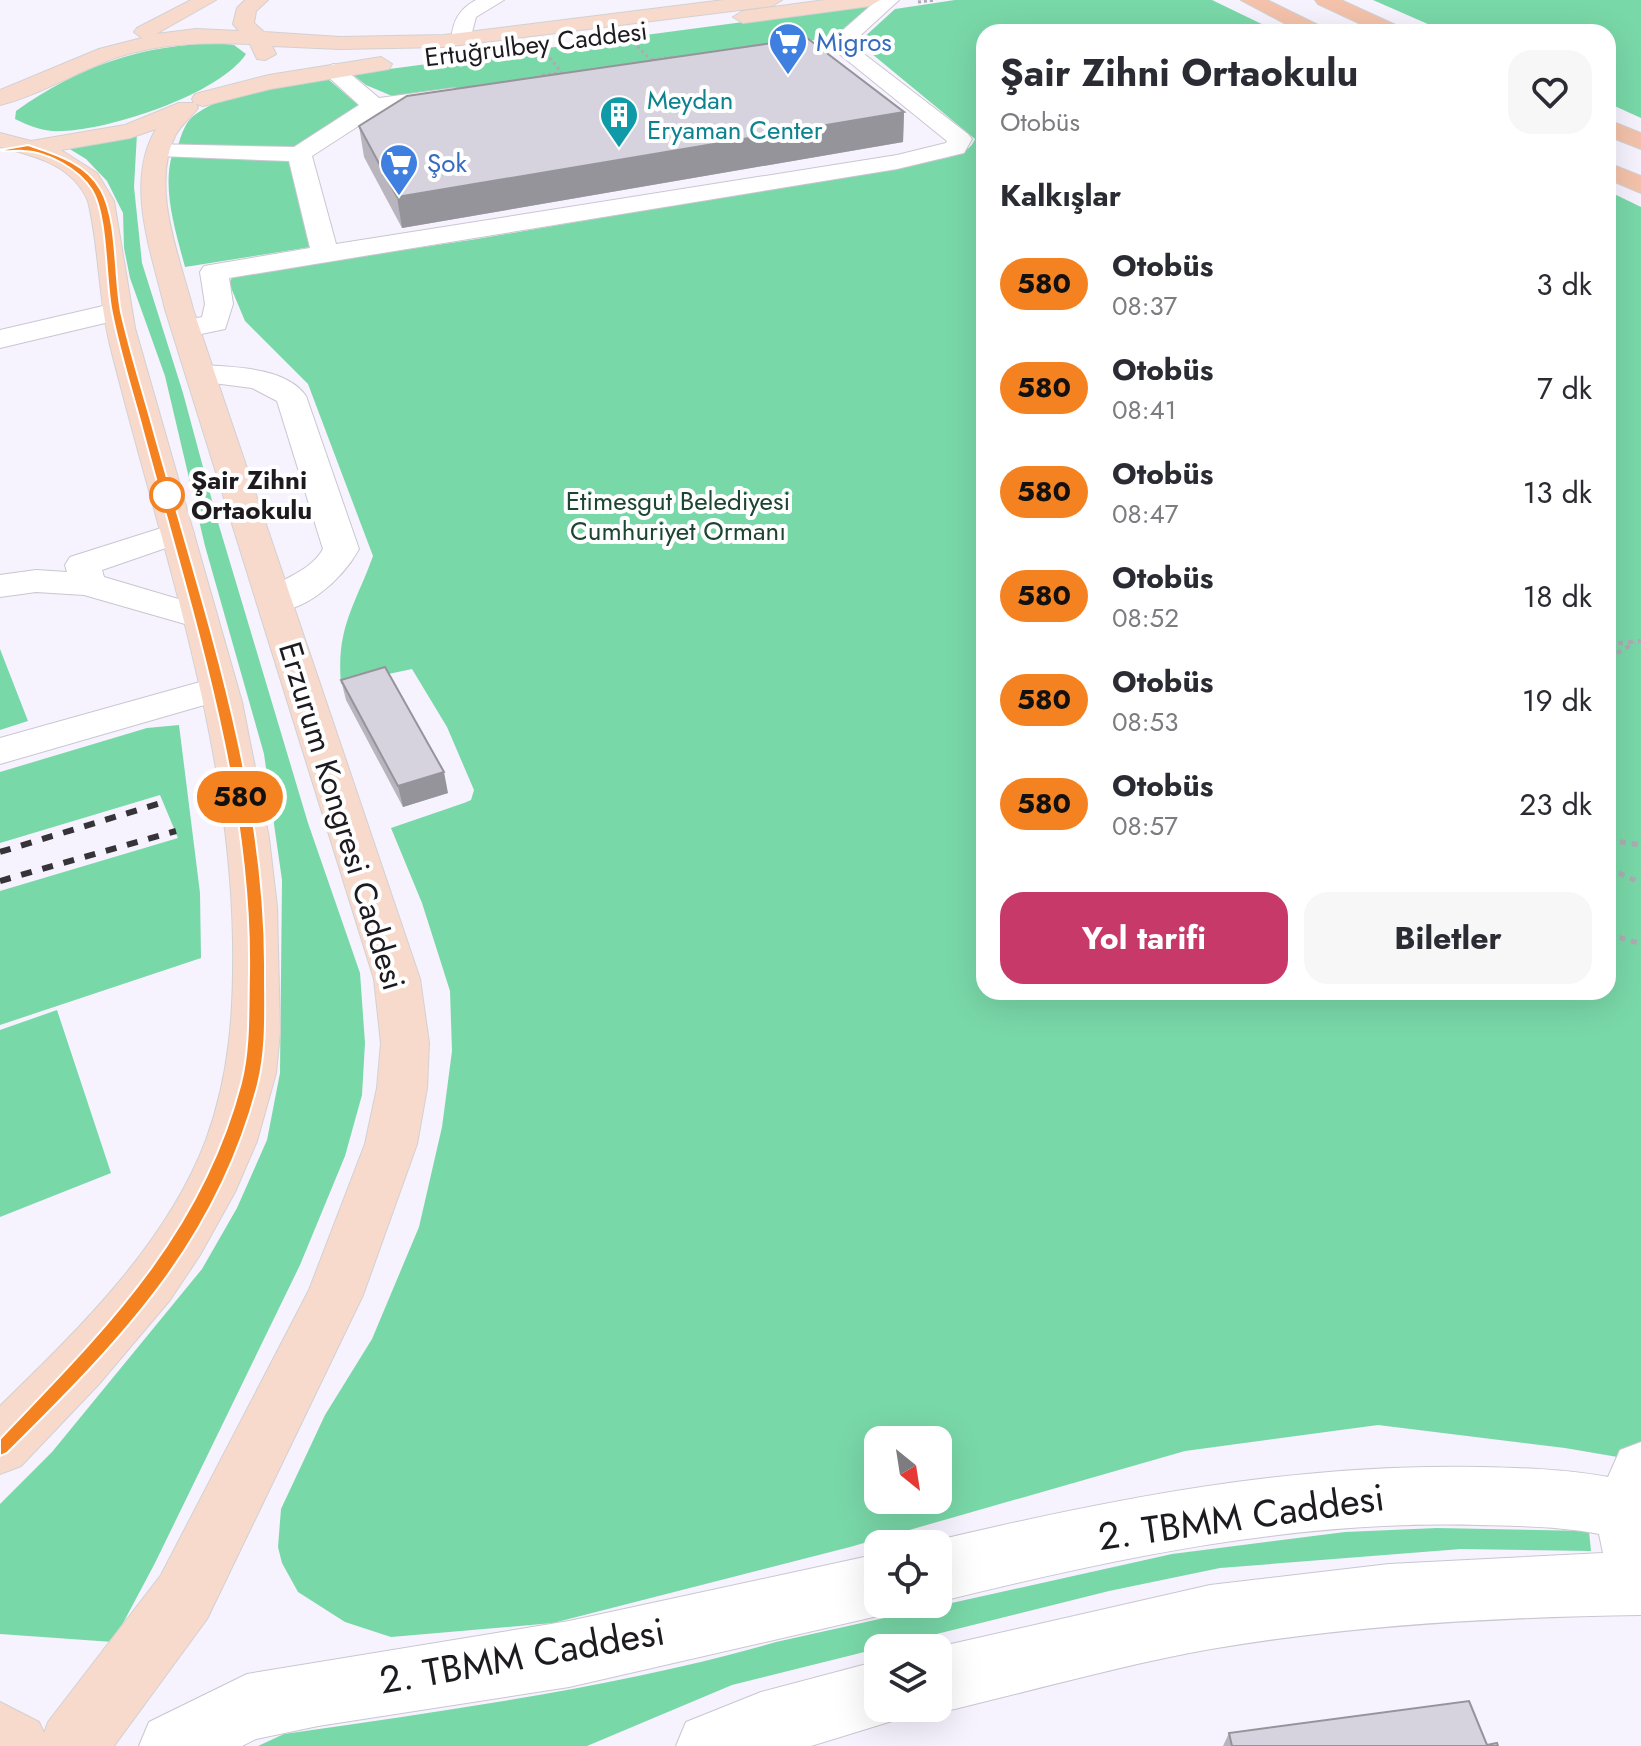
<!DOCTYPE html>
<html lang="tr">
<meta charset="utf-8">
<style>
body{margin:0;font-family:Jost,sans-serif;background:#f7f7f7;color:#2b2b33;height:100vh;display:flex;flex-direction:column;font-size:30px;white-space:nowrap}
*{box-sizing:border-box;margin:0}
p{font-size:26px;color:#7c7c81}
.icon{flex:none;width:44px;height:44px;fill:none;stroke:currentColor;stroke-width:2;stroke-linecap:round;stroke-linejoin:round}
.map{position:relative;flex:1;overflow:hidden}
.details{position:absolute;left:976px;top:24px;width:640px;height:976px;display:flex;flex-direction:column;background:#fff;border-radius:24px;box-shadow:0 8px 32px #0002}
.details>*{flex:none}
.badge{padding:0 16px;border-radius:26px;font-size:28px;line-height:52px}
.needle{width:52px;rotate:150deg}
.fabs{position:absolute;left:864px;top:1426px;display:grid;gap:16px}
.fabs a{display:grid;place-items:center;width:88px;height:88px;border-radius:16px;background:#fff;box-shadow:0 8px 32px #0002;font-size:40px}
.map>.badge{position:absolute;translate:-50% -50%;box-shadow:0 0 0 4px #fff}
h2{padding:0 24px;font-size:30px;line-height:72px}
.round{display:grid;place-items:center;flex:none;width:84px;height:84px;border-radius:24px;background:#f7f7f7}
.overview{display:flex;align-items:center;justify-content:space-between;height:136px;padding:0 24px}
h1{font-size:38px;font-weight:700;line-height:60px}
.action{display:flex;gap:16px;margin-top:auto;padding:16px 24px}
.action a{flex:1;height:92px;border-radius:24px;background:#c63968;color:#fff;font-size:32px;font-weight:700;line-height:92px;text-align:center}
.action a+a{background:#f7f7f7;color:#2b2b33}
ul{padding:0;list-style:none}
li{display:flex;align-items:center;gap:24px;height:104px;padding:0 24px}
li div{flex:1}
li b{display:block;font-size:30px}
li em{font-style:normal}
li .badge{min-width:88px;font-weight:700;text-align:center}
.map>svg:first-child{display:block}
.green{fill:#79d8a8;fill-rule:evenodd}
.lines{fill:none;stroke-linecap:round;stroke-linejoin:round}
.minor-casing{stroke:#cac6d1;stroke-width:2}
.major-casing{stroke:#d2d1d2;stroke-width:2}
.highway-casing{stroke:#d2d1d2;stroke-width:2}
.path-far2{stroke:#aeabb4;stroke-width:3;stroke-dasharray:3 3;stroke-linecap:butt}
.path-far1{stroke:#aeabb4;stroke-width:4;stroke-dasharray:5 5;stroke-linecap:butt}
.path{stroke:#aeabb4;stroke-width:5;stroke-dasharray:6 6;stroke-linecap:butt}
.minor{fill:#fff;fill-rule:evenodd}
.major{fill:#f8dacc;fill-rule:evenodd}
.highway{fill:#f4c2aa;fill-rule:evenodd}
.rail{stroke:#363439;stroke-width:6;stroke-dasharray:11 11;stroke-linecap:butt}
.wall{fill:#b9b5bf}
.shaded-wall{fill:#96949b}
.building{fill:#d7d3de;stroke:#96949b;stroke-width:2}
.line{fill:#f58220;stroke:#fff;stroke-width:2}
.stop-dot{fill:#fff;stroke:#f58220;stroke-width:4}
.labels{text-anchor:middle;stroke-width:8;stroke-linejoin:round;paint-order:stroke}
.far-shop-label{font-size:26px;fill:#366cbe;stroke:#fff;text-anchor:start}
.far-street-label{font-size:26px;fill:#1d1b20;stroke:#fff}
.far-culture-label{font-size:26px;fill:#0d838f;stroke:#fff;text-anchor:start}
.far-stop-label{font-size:26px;font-weight:bold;fill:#1d1b20;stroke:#fff;text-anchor:start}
.far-park-label{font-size:26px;fill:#1d4632;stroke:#fff}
.street-label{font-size:32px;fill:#1d1b20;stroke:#fff}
.near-street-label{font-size:38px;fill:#1d1b20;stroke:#fff}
</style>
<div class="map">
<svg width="1641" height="1746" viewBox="0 0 1641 1746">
<rect width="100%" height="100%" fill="#f6f2fe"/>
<!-- green -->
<path class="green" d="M955,0H1212L1278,32H984V992H1608V191L1641,207V1461L1565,1448L1378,1425L1185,1451L850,1547L553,1623L391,1637L345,1622L298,1592L282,1563L278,1547L281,1509L325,1415L372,1339L419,1227L442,1127L452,1051L450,991L422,903L391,828L464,803L471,800L474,790L447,727L412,669L341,684C336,627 355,606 373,556L308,384L245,321L229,283L232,278L243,274L477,239L931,161C947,158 969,155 975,139L860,44L861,40L895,9ZM878,1440H938V1500H878Z
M1373,0H1641V118L1608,103V32H1446Z
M878,4L837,37L483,87L392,96L366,85L352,74Z
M218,43L234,45L246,54C220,94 109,130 62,131C45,132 31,127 15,119L16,111C79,66 141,45 218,43Z
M328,79L363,109L299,150L178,146C181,135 186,120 196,114C228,90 288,85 328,79Z
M137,133L134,187L142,263L183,393L217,519L308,823L360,973L365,1043L362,1095L345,1156L300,1265L155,1563L113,1642L0,1634V1504L52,1452L202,1269L237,1208L267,1140L280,1073L282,880L264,754L205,546L165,376L130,278L124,248L123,213L107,181L86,159L63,145Z
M172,155L292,159L311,247L185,267C176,233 162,190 172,155Z
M0,649L28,721L0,730Z
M179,725L200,893L201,958L0,1025V891L178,838L160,795L0,843V772L147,728Z
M57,1010L111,1173L0,1217V1030Z
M1437,1528L1589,1531L1591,1551L1461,1549L1220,1568L1109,1591L732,1685L587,1746H258L284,1734C448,1710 616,1688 776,1642L1172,1554L1345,1532Z"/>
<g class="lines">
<defs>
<path id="minor" d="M476,0H504L476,17L469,44H455L451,40C453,21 459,9 476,0Z
M877,0H899L851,44L968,134L972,139L964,153L897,169L229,278L233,304L225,329L187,337L177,334L172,328L177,322L202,317L205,304L200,272L204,266L310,248L289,161L159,156L150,154L147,149L150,144L294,147L359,105L322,71L333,64L341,66L379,98L454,88L462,90L465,95L462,100L380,112L312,156L336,244L897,155L946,143L947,141L827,44Z
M116,303L126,306L130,312L126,318L0,348V330Z
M201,365C233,367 286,367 306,396L359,549C342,580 300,619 262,610L257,602C273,578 308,576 323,549L277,401L252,388L190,380L186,374L190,368Z
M177,523L189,526L194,533L189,540L102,570L104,577L212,609L217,617L212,625L199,628L84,595L36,592L0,597V575L36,570L67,572L65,565L70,557Z
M218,677L232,681L237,689L232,697L0,764V738Z
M1641,1442V1615C1499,1617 1351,1625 1211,1649C1121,1665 1027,1692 938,1713L926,1708H938V1648H935L938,1647L1210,1585L1389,1564L1603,1553L1599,1534C1559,1526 1518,1526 1478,1525C1294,1520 1115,1558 938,1602V1544H928L938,1540C1116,1498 1296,1463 1480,1467C1523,1468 1565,1469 1608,1477L1620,1450Z
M878,1554V1604H902L878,1616L569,1687L318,1726L256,1739L242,1746H139L149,1722L247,1674L569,1621Z
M878,1661V1708H905L902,1718L811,1746H676L686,1722L761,1692Z"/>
<path id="major" d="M191,0H216L156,34L196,29L239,31L233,24L237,8L245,0H268L256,11L254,23L264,32L340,37L444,35L724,0H782L772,6L444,47L340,49L272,46L276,54L265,60L257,59L250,44C203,42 161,43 115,58C76,72 40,95 0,105V90L99,49L142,38L134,32L137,28Z
M825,0H880L870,6L743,23L733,17L743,11Z
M381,57L392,64L389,69L270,89L203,106L196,104L198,108C191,118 182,123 175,136C150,188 180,258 193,309L420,979L429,1043L427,1088L417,1144L363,1295L207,1619L114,1746H0V1702L39,1722L44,1733L48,1722L161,1575L309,1290L365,1144L377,1088L381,1043L374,979L165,309C152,253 124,183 156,129L130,138L61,150L97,173L114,201L135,328L242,702L269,838L277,907L280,1032L276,1073L257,1141L235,1192L200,1255L170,1300L99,1384L21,1466L0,1474V1406C79,1329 166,1245 206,1140C230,1074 234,1011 233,941C230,738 160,544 111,349C98,300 100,250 88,201C73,165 35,156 0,147V133L31,141L125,125L179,103H194L192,99L195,94L269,75Z"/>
<path id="highway" d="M1241,0H1267L1324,28L1327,32H1301Z
M1315,0H1341L1402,28L1405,32H1378L1318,4Z
M1608,120L1641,133V149L1608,136Z
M1608,163L1641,176V193L1608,179Z"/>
</defs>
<!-- minor casing -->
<use href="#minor" class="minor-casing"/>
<!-- major casing -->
<use href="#major" class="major-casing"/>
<!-- highway casing -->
<use href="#highway" class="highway-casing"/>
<!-- path-far2 -->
<path class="path-far2" d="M918,2L936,0
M633,42L657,66
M736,49L759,45
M546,53L565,77
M652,60L673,57
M542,75L561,73"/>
<!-- path-far1 -->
<path class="path-far1" d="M1608,644L1641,641
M1608,658L1635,643"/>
<!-- path -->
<path class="path" d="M1608,840L1641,845
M1608,868L1641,883
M1608,934L1641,944"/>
<!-- minor -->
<use href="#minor" class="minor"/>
<!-- major -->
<use href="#major" class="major"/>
<!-- highway -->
<use href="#highway" class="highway"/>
<!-- rail -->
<path class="rail" d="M0,852L164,802
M0,881L176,831"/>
</g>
<!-- wall -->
<path class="wall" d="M904,112L903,142L402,228L364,157L359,126Z
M341,680L448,793L403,807L346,700Z
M1229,1733L1487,1745L1498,1746H1223Z"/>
<!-- shaded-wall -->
<path class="shaded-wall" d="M904,112L903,142L402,228L397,197Z
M444,772L448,793L403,807L398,786Z"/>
<!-- building -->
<path class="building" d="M807,38L904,112L397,197L359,126L407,96Z
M385,667L444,772L398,786L341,680Z
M1469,1701L1487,1745L1497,1743L1498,1746H1232L1229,1733Z"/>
<!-- line -->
<path class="line" d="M28,145C55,154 86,163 101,190C118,221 114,276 121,312C130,352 143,392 154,432C203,608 267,790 265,974C265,1011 267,1048 258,1084C217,1243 120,1341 7,1453L0,1456V1439C102,1332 201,1236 241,1083C250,1047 248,1010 249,973C252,787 187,598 140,420C130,384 119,349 112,313C105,281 108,216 92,190C79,169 48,152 24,151C14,150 5,153 0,150Z"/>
<!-- icons -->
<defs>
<symbol id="supermarket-pin" viewBox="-11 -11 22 30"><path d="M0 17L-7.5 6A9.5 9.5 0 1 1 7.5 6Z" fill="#3f7fe0" stroke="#fff"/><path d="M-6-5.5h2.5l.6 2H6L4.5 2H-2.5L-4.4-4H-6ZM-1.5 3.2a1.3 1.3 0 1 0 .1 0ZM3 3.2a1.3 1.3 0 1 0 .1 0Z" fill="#fff"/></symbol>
<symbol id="building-pin" viewBox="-11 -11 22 30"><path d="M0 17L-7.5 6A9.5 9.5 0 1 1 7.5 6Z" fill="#0f9aa8" stroke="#fff"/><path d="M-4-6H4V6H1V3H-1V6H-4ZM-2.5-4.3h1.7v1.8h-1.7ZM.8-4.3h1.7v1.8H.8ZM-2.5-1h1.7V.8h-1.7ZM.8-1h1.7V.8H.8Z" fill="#fff"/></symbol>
</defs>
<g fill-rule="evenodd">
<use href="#supermarket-pin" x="766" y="20" width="44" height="60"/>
<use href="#building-pin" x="597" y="93" width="44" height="60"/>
<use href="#supermarket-pin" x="377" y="141" width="44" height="60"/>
</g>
<!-- markers -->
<circle class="stop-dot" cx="167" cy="495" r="16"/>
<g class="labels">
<!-- far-shop labels -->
<g class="far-shop-label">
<text x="816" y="51">Migros</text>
<text x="427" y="172">Şok</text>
</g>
<!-- far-street labels -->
<g class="far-street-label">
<text transform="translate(536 44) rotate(-7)" y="9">Ertuğrulbey Caddesi</text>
</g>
<!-- far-culture labels -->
<g class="far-culture-label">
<text x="647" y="109">Meydan<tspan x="647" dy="30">Eryaman Center</tspan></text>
</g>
<!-- far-stop labels -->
<g class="far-stop-label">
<text x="191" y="489">Şair Zihni<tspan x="191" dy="30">Ortaokulu</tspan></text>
</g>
<!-- far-park labels -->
<g class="far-park-label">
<text x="678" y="510">Etimesgut Belediyesi<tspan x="678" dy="30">Cumhuriyet Ormanı</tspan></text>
</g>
<!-- street labels -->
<g class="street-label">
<text transform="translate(342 816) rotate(73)" y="11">Erzurum Kongresi Caddesi</text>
</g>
<!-- near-street labels -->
<g class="near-street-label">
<text transform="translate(1241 1517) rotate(-8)" y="13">2. TBMM Caddesi</text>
<text transform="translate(522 1656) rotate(-10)" y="13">2. TBMM Caddesi</text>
</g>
</g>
</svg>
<div class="fabs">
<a><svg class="needle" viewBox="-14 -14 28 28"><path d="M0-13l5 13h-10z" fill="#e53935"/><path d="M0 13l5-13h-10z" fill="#7c7c81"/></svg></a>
<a><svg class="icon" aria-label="locate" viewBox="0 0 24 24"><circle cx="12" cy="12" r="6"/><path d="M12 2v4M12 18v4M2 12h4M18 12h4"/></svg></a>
<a><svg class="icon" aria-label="layers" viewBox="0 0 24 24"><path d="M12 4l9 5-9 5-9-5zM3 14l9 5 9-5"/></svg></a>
</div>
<b class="badge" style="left:240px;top:797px;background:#f58220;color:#111">580</b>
<section class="details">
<div class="overview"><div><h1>Şair Zihni Ortaokulu</h1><p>Otobüs</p></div><a class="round"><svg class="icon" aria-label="heart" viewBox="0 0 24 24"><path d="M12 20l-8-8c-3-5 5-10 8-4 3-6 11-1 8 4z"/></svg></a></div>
<h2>Kalkışlar</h2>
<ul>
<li><span class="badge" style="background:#f58220;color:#111">580</span><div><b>Otobüs</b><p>08:37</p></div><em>3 dk</em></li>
<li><span class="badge" style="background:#f58220;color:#111">580</span><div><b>Otobüs</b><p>08:41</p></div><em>7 dk</em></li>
<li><span class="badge" style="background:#f58220;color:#111">580</span><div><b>Otobüs</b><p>08:47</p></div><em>13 dk</em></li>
<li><span class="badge" style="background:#f58220;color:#111">580</span><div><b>Otobüs</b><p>08:52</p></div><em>18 dk</em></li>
<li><span class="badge" style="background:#f58220;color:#111">580</span><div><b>Otobüs</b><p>08:53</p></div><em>19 dk</em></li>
<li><span class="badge" style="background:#f58220;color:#111">580</span><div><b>Otobüs</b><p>08:57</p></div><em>23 dk</em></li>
</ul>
<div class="action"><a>Yol tarifi</a><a>Biletler</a></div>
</section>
</div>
